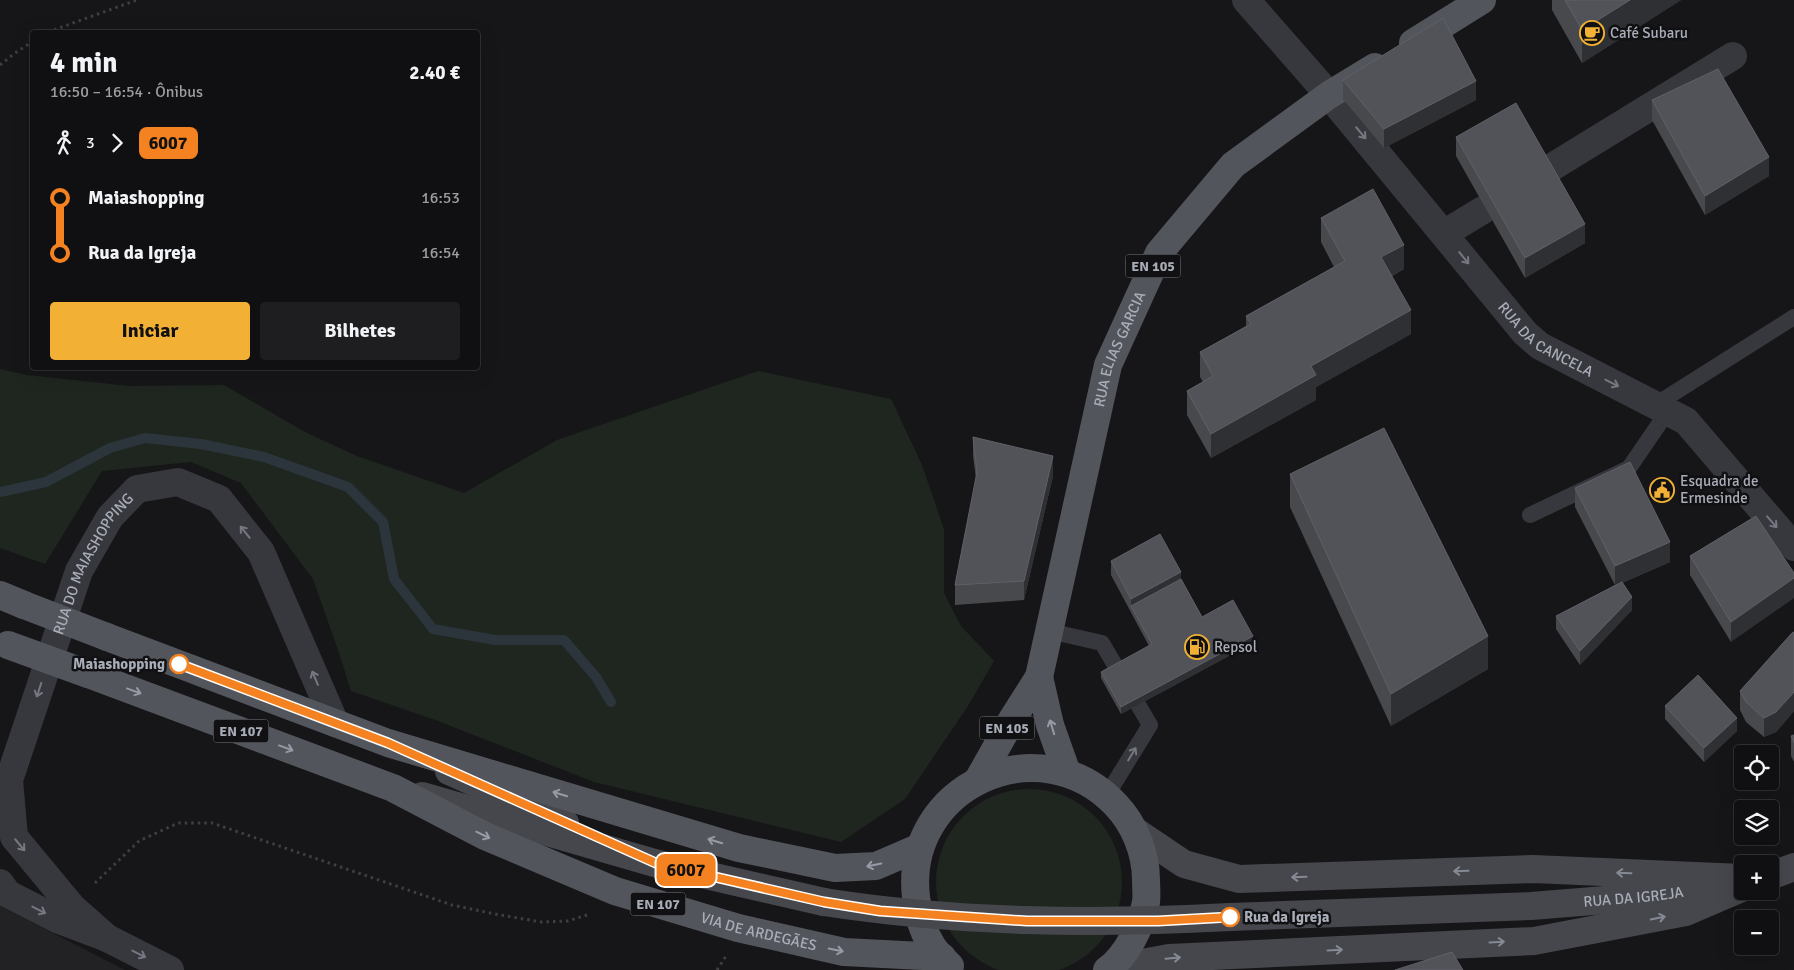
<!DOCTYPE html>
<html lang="pt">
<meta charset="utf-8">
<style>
body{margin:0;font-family:Signika,sans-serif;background:#1e1e20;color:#f1f3f6;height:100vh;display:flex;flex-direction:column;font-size:19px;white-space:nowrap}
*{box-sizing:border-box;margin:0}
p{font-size:16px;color:#9c9d9f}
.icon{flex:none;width:28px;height:28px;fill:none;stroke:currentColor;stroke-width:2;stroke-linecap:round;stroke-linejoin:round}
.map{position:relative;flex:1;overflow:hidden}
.sheet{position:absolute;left:30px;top:30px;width:450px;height:340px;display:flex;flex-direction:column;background:#101012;border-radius:5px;box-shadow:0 5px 20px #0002,0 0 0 1px #303032}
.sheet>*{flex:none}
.badge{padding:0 10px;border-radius:8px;font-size:18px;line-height:32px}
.controls{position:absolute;left:1734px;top:745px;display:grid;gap:10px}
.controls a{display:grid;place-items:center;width:45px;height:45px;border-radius:5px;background:#101012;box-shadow:0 5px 20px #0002,0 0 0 1px #303032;font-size:25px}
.map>.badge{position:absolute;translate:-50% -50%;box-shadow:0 0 0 2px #fff}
.legs{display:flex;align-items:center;gap:8px;height:55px;padding:0 20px;font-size:16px}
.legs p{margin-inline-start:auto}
.summary{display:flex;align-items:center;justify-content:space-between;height:85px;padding:0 20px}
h1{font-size:28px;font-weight:700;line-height:38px}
.primary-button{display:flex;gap:10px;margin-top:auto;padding:10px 20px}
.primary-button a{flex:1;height:58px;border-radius:5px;background:#f2b134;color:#111;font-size:20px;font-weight:700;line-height:58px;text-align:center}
.primary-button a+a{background:#1e1e20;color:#f1f3f6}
ul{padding:0 20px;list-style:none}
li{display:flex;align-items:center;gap:18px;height:55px;font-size:19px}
li i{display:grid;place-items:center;width:8px;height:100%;margin:0 6px;background:currentColor}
li i::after{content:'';width:12px;height:12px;margin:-6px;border:4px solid;border-radius:50%;background:#101012}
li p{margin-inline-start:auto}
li:first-child i{background:linear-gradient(#0000 50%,currentColor 0)}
li:last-child i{background:linear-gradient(currentColor 50%,#0000 0)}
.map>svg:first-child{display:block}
.built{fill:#222225}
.green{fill:#1e261f}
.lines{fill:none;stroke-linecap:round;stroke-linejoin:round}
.stream{stroke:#2c353c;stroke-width:10}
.path{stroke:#3d3f44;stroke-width:3;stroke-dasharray:2.5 4;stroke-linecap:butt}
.service{stroke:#37383d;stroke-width:16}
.minor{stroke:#37383d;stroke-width:28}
.secondary{stroke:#45474d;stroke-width:28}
.primary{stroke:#53555c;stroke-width:28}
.secondary-bridge{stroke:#45474d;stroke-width:28}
.primary-bridge{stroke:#53555c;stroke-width:28}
.wall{fill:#47494d}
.shaded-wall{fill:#2f3033}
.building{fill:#525359;stroke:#5f6168}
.oneway{stroke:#757881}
.oneway2{stroke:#979ba6}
.oneway3{stroke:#858993}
.line-1-casing{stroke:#fff;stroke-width:11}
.line-1{stroke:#f58220;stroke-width:8}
.stop-1-dot{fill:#fff;stroke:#f58220;stroke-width:2.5}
.labels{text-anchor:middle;stroke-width:5;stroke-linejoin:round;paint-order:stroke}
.shield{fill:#111113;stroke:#7b7e86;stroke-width:1}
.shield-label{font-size:14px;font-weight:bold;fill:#a8adb8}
.poi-label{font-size:15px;fill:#a8adb8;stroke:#111113;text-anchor:start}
.street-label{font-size:15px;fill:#a8adb8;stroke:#111113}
.stop-label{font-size:15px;font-weight:bold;fill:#a8adb8;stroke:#111113;text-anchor:end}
</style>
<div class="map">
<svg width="1794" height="970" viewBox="0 0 1794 970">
<rect width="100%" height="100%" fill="#161618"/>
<!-- built -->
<path class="built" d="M0,906L125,970H0Z"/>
<!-- green -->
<path class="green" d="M0,369L27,375L129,386L224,385L305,432L357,456L464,493L557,440L758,371L891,399L922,465L944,529V593L961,626L994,661L968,706L905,799L841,842L594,782L438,721L351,691L339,653L313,579L241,483L191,462L102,471L45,564L0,548Z
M936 882a93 93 0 1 1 186 0a93 93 0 1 1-186 0Z"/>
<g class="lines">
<!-- stream -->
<path class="stream" d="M0,492L46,482L110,448L145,438L201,444L264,457L348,487L383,522L394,579L433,629L495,640H564L596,677L611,702"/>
<!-- path -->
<path class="path" d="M48,32L137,0
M0,65L15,53L32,42
M95,883L139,841L178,823H212L452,905L495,914L541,922L568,921L590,914
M717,970L726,956"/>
<!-- service -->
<path class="service" d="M1655,405L1794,317
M1530,515L1629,468L1668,411
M1049,631L1102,643L1150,725L1107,795"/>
<!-- minor -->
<g class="minor">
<path id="s1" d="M1246,0L1329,95L1525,333L1540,346L1686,421L1794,547"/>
<path d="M1544,172L1733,56"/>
<path d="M1445,233L1483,210"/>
<path d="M0,883L8,894L59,920L107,938L170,970"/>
<path id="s2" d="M107,938L72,907L14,837L9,780L79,571L110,517L137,489L178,482L219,499L261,552L335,723"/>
</g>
<!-- secondary -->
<g class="secondary">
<path d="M449,771L565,823"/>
<path d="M422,796L658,864L824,902"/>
<path d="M1135,831L1184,864L1239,879L1533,869L1742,878"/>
<path d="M1770,876L1794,867"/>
<path id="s3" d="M1230,917L1531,906L1655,896L1709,888"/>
<path d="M1126,970L1142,963L1169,958L1534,941L1686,912L1742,888"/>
</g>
<!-- primary -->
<g class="primary">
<path d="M1413,43L1482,0"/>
<path d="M0,595L24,605"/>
<path d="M107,637L388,743L739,848L835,868L876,866L920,847"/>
<path id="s4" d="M88,674L393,788L485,836L615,891L738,928L844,952L942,957"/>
<path d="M1039,677L1050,725L1067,773"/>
<path id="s5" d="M978,780L1013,718L1039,677L1108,365L1159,253L1233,165L1329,95L1375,67"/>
<path d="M950,966C944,960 937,954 932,946C923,932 918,914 916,897C903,786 1040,724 1116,805C1134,824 1146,852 1146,880C1146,887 1147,895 1146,902C1142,925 1126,957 1107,970"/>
</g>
<!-- secondary-bridge -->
<path class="secondary-bridge" d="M824,902C959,923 1094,924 1230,917"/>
<!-- primary-bridge -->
<path class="primary-bridge" d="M24,605L107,637
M8,645L88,674"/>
</g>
<!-- wall -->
<path class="wall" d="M1552,0H1681L1582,63L1552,10Z
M1343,80L1476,100L1384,148L1343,99Z
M1652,100L1769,176L1705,215L1652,120Z
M1456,137L1585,243L1525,278L1456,156Z
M1321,218L1404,269L1392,276L1411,334L1316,387V400L1211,458L1187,415V391L1203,382L1200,377V352L1246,326V316L1334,267L1321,242Z
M973,437L1053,476L1024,600L955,605V585L976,479L973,456Z
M1290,474L1488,669L1391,726L1290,507Z
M1575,488L1670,562L1622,583L1632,610L1580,665L1556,629V616L1615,585L1575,507Z
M1756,516L1731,642L1690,575V556Z
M1111,561L1181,579L1202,617L1253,643L1121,714L1101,678V672L1149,646L1111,575Z
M1794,632V711L1776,732L1764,737L1746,722L1740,710V691Z
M1665,706L1737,731L1704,762L1665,719Z
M1794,735V762L1791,756V736Z"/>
<!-- shaded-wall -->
<path class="shaded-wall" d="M1630,0H1681L1582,63V30Z
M1476,81V100L1384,148V129Z
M1769,157V176L1705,215V196Z
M1585,224V243L1525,278V258Z
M1404,245V269L1381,281V257Z
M1411,310V334L1316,387V400L1211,458V434L1311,366Z
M1053,456V476L1024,600V581Z
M1670,542V562L1615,586V566Z
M1181,572V586L1131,606V599Z
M1794,578V598L1731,642V622Z
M1632,597V610L1580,665V651Z
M1253,636V643L1121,714V707Z
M1488,636V669L1391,726V694Z
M1794,692V711L1776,732L1764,737V718Z
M1737,718V731L1704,762V748Z"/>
<!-- building -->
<path class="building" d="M1565,0H1630L1582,30Z
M1443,18L1476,81L1384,129L1343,80Z
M1718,69L1769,157L1705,196L1652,100Z
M1516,103L1585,224L1525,258L1456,137Z
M1373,189L1404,245L1381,257L1411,310L1311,366L1316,375L1211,434L1187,391L1213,376L1200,352L1251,324L1246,316L1345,261L1321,218Z
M1384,428L1488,636L1391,694L1290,474Z
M973,437L1053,456L1024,581L955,585L977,472Z
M1630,462L1670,542L1615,566L1575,488Z
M1756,516L1794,573V578L1731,622L1690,556Z
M1160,534L1181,572L1131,599L1111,561Z
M1181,579L1202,617L1233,600L1253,636L1121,707L1101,672L1152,644L1131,606Z
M1622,582L1632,597L1580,651L1556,616Z
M1794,632V692L1776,712L1764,718L1746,702L1740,691L1792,633Z
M1698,675L1737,718L1704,748L1665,706Z
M1794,735V743L1791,736Z
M1452,952L1463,970H1395Z"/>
<!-- one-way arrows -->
<defs><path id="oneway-shaft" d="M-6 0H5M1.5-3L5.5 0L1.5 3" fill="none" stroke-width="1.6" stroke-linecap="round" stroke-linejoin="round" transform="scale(1.25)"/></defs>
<g class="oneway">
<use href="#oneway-shaft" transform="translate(1361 133) rotate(50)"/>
<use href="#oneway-shaft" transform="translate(1464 258) rotate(51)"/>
<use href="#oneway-shaft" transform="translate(1612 383) rotate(27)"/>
<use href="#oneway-shaft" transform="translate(1772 522) rotate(49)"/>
<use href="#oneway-shaft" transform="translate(245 532) rotate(-129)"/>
<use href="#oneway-shaft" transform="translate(315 678) rotate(-113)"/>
<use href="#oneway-shaft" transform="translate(39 690) rotate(108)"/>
<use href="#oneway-shaft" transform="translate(1132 754) rotate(-59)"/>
<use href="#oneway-shaft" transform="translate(20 845) rotate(50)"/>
<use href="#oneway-shaft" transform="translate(39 910) rotate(27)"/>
<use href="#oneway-shaft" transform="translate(139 954) rotate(27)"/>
</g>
<g class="oneway2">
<use href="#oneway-shaft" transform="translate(134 691) rotate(20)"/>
<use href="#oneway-shaft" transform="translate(1052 727) rotate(-107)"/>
<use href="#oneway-shaft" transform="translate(286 748) rotate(20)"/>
<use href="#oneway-shaft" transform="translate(560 794) rotate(-163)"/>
<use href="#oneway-shaft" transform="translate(483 835) rotate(26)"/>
<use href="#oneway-shaft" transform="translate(715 841) rotate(-163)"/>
<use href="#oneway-shaft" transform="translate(874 865) rotate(168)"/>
<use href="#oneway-shaft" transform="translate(836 950) rotate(12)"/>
</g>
<g class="oneway3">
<use href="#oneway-shaft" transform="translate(1461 871) rotate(178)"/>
<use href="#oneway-shaft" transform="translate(1624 873) rotate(-178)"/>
<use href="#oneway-shaft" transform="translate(1299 877) rotate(178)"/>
<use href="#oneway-shaft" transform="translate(1658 918) rotate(-11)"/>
<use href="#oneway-shaft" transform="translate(1497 942) rotate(-3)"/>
<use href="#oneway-shaft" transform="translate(1335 950) rotate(-3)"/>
<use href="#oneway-shaft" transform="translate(1173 958) rotate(-5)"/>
</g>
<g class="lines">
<defs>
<path id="line-1" d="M179,664L388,743L658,864L824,902L880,911L1027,921H1158L1230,917"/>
</defs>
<!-- line-1 casing -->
<use href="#line-1" class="line-1-casing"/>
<!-- line-1 -->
<use href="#line-1" class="line-1"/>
</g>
<!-- icons -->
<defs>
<symbol id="cafe-ring" viewBox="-11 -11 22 22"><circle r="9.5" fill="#111113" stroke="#f2b134" stroke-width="1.5"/><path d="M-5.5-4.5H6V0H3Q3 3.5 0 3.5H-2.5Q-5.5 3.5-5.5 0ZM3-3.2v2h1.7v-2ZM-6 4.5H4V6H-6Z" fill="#f2b134"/></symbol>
<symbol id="civic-ring" viewBox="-11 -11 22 22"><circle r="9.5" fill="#111113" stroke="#f2b134" stroke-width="1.5"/><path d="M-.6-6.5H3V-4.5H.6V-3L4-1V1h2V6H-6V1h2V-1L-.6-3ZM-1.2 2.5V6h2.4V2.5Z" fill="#f2b134"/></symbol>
<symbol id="fuel-ring" viewBox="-11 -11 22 22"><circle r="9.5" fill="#111113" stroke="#f2b134" stroke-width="1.5"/><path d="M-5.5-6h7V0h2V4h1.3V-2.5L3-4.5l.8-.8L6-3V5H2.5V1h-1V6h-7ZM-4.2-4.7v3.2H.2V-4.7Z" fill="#f2b134"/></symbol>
</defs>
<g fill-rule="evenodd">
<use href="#cafe-ring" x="1578" y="19" width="28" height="28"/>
<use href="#civic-ring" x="1648" y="476" width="28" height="28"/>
<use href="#fuel-ring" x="1183" y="633" width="28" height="28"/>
</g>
<!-- markers -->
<g class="stop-1-dot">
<circle cx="179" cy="664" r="9"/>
<circle cx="1230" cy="917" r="9"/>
</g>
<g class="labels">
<!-- shield labels -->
<g class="shield">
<rect x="1125.5" y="254.5" width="55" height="23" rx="4"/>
<rect x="979.5" y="716.5" width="55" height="23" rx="4"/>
<rect x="213.5" y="719.5" width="55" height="23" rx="4"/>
<rect x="630.5" y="892.5" width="55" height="23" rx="4"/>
</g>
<g class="shield-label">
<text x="1153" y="271">EN 105</text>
<text x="1007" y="733">EN 105</text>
<text x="241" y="736">EN 107</text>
<text x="658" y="909">EN 107</text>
</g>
<!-- poi labels -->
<g class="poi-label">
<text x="1610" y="38">Café Subaru</text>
<text x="1680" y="486">Esquadra de<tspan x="1680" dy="17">Ermesinde</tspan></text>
<text x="1214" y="652">Repsol</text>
</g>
<!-- street labels -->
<g class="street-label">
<text dy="5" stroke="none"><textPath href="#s1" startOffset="455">RUA DA CANCELA</textPath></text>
<text dy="5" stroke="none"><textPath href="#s5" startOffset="458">RUA ELIAS GARCIA</textPath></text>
<text dy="5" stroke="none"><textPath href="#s2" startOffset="428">RUA DO MAIASHOPPING</textPath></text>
<text dy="5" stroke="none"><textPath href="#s3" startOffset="404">RUA DA IGREJA</textPath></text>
<text dy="5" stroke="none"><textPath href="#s4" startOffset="720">VIA DE ARDEGÃES</textPath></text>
</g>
<!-- stop labels -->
<g class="stop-label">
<text x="165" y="669">Maiashopping</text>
<text x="1244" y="922" text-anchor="start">Rua da Igreja</text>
</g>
</g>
</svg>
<div class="controls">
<a><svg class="icon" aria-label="locate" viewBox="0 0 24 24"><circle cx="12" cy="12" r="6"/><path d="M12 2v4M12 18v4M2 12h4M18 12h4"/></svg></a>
<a><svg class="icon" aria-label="layers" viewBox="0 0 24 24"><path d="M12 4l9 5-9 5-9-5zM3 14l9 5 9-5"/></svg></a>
<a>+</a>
<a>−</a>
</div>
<b class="badge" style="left:686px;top:870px;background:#f58220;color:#111">6007</b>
<section class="sheet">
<div class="summary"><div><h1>4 min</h1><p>16:50 – 16:54 · Ônibus</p></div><b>2.40 €</b></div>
<div class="legs"><svg class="icon" aria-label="walk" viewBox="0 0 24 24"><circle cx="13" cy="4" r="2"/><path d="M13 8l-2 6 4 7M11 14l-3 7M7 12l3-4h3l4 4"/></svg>3<svg class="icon" aria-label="forward" viewBox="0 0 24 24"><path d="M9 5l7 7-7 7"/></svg><b class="badge" style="background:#f58220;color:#111">6007</b></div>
<ul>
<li><i style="color:#f58220"></i><b>Maiashopping</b><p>16:53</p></li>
<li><i style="color:#f58220"></i><b>Rua da Igreja</b><p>16:54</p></li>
</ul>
<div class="primary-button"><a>Iniciar</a><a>Bilhetes</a></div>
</section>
</div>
